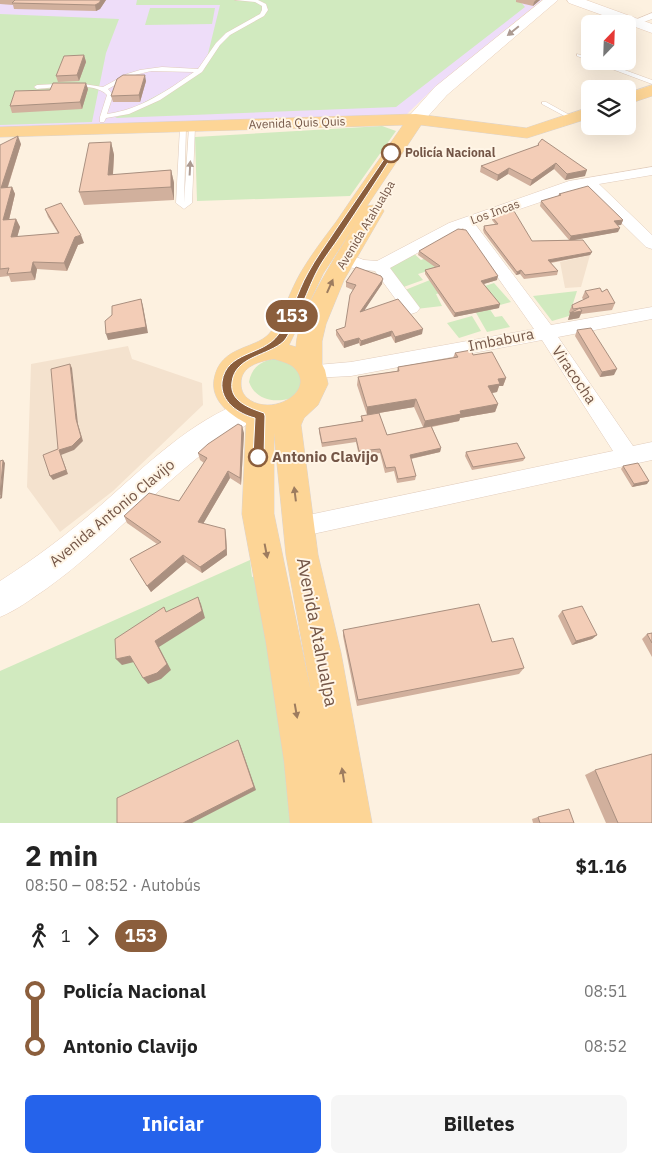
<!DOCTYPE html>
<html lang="es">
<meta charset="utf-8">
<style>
body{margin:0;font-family:"IBM Plex Sans",sans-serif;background:#f6f6f6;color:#222;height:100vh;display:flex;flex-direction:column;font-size:19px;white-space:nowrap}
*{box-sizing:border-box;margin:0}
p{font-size:16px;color:#767676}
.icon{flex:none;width:28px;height:28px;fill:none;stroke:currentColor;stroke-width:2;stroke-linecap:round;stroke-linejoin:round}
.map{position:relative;height:823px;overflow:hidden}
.panel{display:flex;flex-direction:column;background:#fff;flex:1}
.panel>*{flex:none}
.badge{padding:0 10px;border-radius:16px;font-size:18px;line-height:32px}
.needle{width:32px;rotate:23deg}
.controls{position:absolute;left:581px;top:15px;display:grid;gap:10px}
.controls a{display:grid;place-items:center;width:55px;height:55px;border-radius:8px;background:#fff;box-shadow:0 5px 20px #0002;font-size:25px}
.map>.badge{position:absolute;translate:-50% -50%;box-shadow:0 0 0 2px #fff}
.legs{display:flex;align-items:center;gap:8px;height:55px;padding:0 25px;font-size:16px}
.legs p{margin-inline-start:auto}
.headline{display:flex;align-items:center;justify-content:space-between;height:85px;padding:0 25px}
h1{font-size:28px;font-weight:700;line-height:38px}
.cta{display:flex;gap:10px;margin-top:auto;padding:10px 25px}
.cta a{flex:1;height:58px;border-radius:8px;background:#2563eb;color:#fff;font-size:20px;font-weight:700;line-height:58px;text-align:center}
.cta a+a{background:#f6f6f6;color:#222}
ul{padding:0 25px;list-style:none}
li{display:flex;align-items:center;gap:18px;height:55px;font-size:19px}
li i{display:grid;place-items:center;width:8px;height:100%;margin:0 6px;background:currentColor}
li i::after{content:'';width:12px;height:12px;margin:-6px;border:4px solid;border-radius:50%;background:#fff}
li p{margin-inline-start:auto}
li:first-child i{background:linear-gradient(#0000 50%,currentColor 0)}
li:last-child i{background:linear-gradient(currentColor 50%,#0000 0)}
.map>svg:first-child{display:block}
.residential{fill:#f4e2ce}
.education{fill:#eeddf9}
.green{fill:#d1eabf}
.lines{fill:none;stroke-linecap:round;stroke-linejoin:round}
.lane-casing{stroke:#e1ccbc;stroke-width:1}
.street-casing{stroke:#e1ccbc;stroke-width:1}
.secondary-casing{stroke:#e8cfbc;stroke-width:1}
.primary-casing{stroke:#dbd3cf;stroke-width:1}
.lane{fill:#fff;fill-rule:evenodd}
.street{fill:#fff;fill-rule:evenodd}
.secondary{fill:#fff;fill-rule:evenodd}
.primary{fill:#fdd596;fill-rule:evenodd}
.wall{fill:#d1b09d;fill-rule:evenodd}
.shaded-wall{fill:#aa9080}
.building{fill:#f3cdb7;stroke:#aa9080}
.oneway{fill:#ac9a91}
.oneway2{fill:#9d7c5f}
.line-1{fill:#8b5e3c;stroke:#fff}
.stop-1-dot{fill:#fff;stroke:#8b5e3c;stroke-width:2.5}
.labels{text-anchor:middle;stroke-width:4;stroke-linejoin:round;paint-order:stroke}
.far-street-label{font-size:12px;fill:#745647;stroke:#fff5e6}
.far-stop-label{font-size:12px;font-weight:bold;fill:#745647;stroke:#fff5e6;text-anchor:start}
.street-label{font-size:15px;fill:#745647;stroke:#fff5e6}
.stop-label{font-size:15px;font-weight:bold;fill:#745647;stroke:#fff5e6;text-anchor:start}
.near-street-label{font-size:18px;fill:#745647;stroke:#fff5e6}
</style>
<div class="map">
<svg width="652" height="823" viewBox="0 0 652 823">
<rect width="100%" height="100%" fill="#fdf1e0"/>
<!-- residential -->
<path class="residential" d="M590,255L581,287L565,288L560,262Z
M128,346L132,359L202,383L203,405L113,491L60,532L27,487L31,364Z"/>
<!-- education -->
<path class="education" d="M0,0H542L433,89L407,114L0,130Z"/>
<!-- green -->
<path class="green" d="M137,0H519L525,7L396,107L115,118L204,70L220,5H136Z
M150,8H215L212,24L145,25Z
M0,14L119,19L106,53L92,122L0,125Z
M382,126L396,131L350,196L197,201L195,137Z
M411,251L421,260L433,255L441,267L418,274L423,280L398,289L381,269Z
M445,274L460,289L436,294L442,306L416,309L400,292Z
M494,283L511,302L489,308L495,317L502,316L510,327L487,332L471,304L482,287Z
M577,291L569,316L552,321L533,296Z
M472,316L481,331L459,338L447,323Z
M277,358L286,359L307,379L292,398C275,403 256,401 249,382C252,366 262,361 277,358Z
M250,560L252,577L256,576L298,823H0V671Z"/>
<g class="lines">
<defs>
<path id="lane" d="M235,0H258L266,4L268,10L264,16L230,35L220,45L202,72L160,100L129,114L106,118L104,122H100V117L107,95C94,81 55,88 37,89L34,87L37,85L77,83L103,87L127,74L140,70L162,67L198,69L216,43L226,33L260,14L262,10V6L255,2ZM151,71L194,72C166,91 142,109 107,114L113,95L108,89L131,76Z
M577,54L590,58V61H600L652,80V84L577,56Z
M542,102H546L575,118L570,119L542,104Z
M183,125L186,127L184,203L189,127L192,125L195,127L192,203L184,209L176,203L180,127Z"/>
<path id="street" d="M652,13V19L635,25L630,22Z
M652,167V175L599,184L652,235V249L646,247L585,187L475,224L551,325L652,307V319L558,337L633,446L652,442V460L299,537L291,534L288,527L291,520L299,517L613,451L542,340L351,376L312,378L305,376L303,371L305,366L351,362L534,329L463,228L390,268L420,308L417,312L411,314L405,312L375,271C363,270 344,269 337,258L339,254L345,253L364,260L377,261L449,223L569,181Z"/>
<path id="secondary" d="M543,0H558L447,95L422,123L416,124L410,123L407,119L410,115L435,87Z
M567,0H586L652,24V33L569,3Z
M246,401L256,404L260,412C253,424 216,443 202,454C148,497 102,549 46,589C31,599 17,610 0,617V581C36,558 69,533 101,505C143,468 192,419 246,401Z"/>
<path id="primary" d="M652,85V96L628,104V93Z
M590,107V118L527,138L421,125L367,206L374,205L381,207L384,211L344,280L326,324L322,341V364L325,370L328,384L318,405L304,418L301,425L318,555L341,653L372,823H290L284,761L266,643L242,514L246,423C230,415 211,401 214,380C220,343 259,351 272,330C284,312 290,291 301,272C311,255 324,238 336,222C358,189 381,157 403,125L0,137V127L416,114L526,128ZM356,223C338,253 297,314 296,347L289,345L323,274ZM274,359C280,361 288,363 292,366C320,389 272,419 247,398C243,394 241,390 241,384C240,366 260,361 274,359ZM274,433L286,555L311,692L274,514Z"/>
</defs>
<!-- lane casing -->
<use href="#lane" class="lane-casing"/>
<!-- street casing -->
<use href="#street" class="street-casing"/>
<!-- secondary casing -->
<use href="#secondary" class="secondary-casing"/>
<!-- primary casing -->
<use href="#primary" class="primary-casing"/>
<!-- lane -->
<use href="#lane" class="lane"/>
<!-- street -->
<use href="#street" class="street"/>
<!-- secondary -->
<use href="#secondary" class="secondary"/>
<!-- primary -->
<use href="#primary" class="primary"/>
</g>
<!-- wall -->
<path class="wall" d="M0,0H106L100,9L96,11L14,9L13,5L0,4Z
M516,0H540L533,6L516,2Z
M84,55L86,62L79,81L58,82L56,76Z
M146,81L140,102H113L111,96Z
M88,89L82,109L12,113L10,106Z
M111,142L114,155L113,175L171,170L174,183V200L84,205L79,192Z
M21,144L8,187H12L15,194L9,220L16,219L20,227L17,237L58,233L48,217L45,209L84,243L78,245L67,271L37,269L35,280L11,282L9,276L0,277V145Z
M538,144L585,176L565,180L554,169L530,186L508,174L497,181L480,172L481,166L537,146Z
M559,194L623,220L621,225H618V232L572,240L592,252L590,255L551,263L558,271L557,275L524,279L520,274L516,275L484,233L483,230L484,226L495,224L492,220V217L532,241L569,240L540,206L541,201L558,196Z
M419,251L497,280L484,284L499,308L454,317L425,274V270L435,267L418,255Z
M346,282L382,284L364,310L422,334L395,343L391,336L360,346L359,343L344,348L336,335V330L345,327L353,290L346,287Z
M585,291L602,292L615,303L612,310L581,314L579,318L568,320L570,314L569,312L572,305L584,300L582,298Z
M577,330L614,375L600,377L575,336Z
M455,353L473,355L506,378L503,386H499L497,392L492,393L498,404L495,412L460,418L459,421L432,427L441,448L440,452L411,459L416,476L415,480L397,483L394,471L385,473L380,453L359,456L356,442L322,447L319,432V428L361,421V416L367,415L357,385L358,377L397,371L398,367L453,358ZM414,407L423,427L387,435L379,413Z
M244,433L241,485L230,478L203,524L226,535L227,555L202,573L186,562L151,592L130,559L157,544L127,523L124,516L179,501L204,463L200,460L198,453Z
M466,452L525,458L523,461L472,470L465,456Z
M623,466L647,484L632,487L621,469Z
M562,611L597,635L592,639L572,645L558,616Z
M343,630L492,642L524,668L519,674L357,706L343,636Z
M652,633V657L642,639L647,634Z
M595,770L652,823H606L585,775Z
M538,817L574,823H533L532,819Z"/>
<!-- shaded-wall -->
<path class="shaded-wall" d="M101,0H106L100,9L96,11L95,5Z
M536,0H540L533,6L534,2Z
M84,55L86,62L79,81L77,75Z
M145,75L146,81L140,102L139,95Z
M86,83L88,89L82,109L80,102Z
M18,136L21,144L5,195L1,188Z
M111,142L114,155L112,188L108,175Z
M556,163L554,169L530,186L532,180Z
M509,168L508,174L497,181L498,175Z
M171,170L174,183V200L171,187Z
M587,170L585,176L565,180L567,174Z
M12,187L15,194L7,228L3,220Z
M16,219L20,227L15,245L11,237Z
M623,220L621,225L612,226L614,221Z
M620,228L618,232L569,241L571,236Z
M81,235L84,243L78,245L67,271L64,263L75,237Z
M592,252L590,255L547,263L548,260Z
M33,262L37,269L35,280L31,272Z
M521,270L520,274L516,275L517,272Z
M498,276L497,280L480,285L481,281Z
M383,279L382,284L360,317V312Z
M141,299L143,306L148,333L108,340L106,334Z
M500,304L499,308L454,317L455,313Z
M582,311L579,318L568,320L570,313Z
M423,329L422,334L395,343V337Z
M392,331L391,336L360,346L361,341Z
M359,338V343L344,348V342Z
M70,364L72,368L78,424L83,441L74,450L61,455L68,474L53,480L50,476L59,450L76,419Z
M617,369L614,375L600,377L602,372Z
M506,378L503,386H499L497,392L486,394L488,386L498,379Z
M416,399L414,407L367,415V407Z
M498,404L495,412L460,418L459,421L423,428L425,421L460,411Z
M242,426L244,433L241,485L240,478Z
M441,448L440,452L409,459L410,455Z
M3,460L5,463L2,498L0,499Z
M228,471L230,478L200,529L198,522Z
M649,481L647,484L632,487L634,484Z
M225,529L226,535L227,555L202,573L200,567Z
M183,555L186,562L151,592L147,586Z
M198,597L201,604L205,618L159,647L171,670L161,679L148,684L143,678L155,641Z
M597,635L592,639L572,645L576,641Z
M130,656L134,662L122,665L116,659Z
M238,740L240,744L256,790L192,823H183Z"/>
<!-- building -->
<path class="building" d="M15,0H101L99,3L95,5L12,3Z
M84,55L77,75L56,76L64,56Z
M123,75H145L139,95L111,96L117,79Z
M53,83H86L80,102L10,106L15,91L50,90Z
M18,136L1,188L12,187L3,220L16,219L11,237L59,233L45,209L61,203L81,235L75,237L64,263L33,262L31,272L7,274L9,268L0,269V145Z
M542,139L587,170L567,174L556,163L532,180L509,168L498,175L481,166L539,145L538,144Z
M111,142L108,175L171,170V187L79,192L89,143Z
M588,186L623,220L614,221L620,228L571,236L541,201L561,195L559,194Z
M514,211L532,241L583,240L592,252L548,260L558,271L525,275L521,270L517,272L485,230L484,226L498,224L492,217Z
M458,229L466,230L498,276L481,281L500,304L455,313L425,270L440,266L419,251Z
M356,267L381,276L383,279L360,312L398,299L423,329L395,337L392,331L361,341L359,338L344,342L336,330L345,327L350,295L356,285L346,282Z
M600,288L602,292L607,289L615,303L580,308L582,311L570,313L580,308L573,309L572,305L589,297L585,291Z
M141,299L146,327L106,334L105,321L112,315V306Z
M591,328L617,369L602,372L577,330Z
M471,350L473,355L492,352L506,378L498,379L500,384L488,386L498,404L460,411L461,414L425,421L416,399L367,407L358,377L399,371L398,367L458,357L455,353Z
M70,364L76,419L81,437L72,446L59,450L66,470L50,476L43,455L58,449L51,369Z
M379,413L387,435L431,426L441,448L410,455L416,476L398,479L395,467L386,468L380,449L359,451L356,438L322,443L319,428L363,421L361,416Z
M238,424L242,426L240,478L228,471L198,522L225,529L226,549L200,567L183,555L147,586L130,559L161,542L124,516L149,493L179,501L207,458L198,453L208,444Z
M517,443L525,458L473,467L466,452Z
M3,460L0,495V461Z
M638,463L649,481L634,484L623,466Z
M198,597L202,611L155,641L167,664L157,673L143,678L130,656L116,659L115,639L164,607L166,612Z
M479,604L492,642L513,638L524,668L358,700L343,630Z
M582,606L597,635L576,641L562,611Z
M652,633V643L647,634Z
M238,740L254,787L183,823H117V798Z
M652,754V823H618L595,770Z
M569,809L574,823H540L538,817Z"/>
<!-- one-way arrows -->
<defs><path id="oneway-solid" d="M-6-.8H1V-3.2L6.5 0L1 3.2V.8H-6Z" transform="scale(1.25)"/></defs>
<g class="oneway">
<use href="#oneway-solid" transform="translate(513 31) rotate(141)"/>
<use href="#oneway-solid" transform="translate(190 168) rotate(-87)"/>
</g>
<g class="oneway2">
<use href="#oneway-solid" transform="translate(330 286) rotate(-66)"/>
<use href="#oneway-solid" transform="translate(295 494) rotate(-97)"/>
<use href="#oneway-solid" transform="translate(266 551) rotate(79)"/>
<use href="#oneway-solid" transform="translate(296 711) rotate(80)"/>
<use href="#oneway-solid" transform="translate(343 775) rotate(-99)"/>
</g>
<!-- line-1 -->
<path class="line-1" d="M389,152L394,153C377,180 359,207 342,233C333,247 322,260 315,275C308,289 292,332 284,341C268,356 235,356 232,382C229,401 249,408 264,413L265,416L264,457L258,461L255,460L253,457L255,418C239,414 220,402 222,382C226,351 263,356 278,335C291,318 297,292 308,273C316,258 326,245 335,231C353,205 371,178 389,152Z"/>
<!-- markers -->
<g class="stop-1-dot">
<circle cx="391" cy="153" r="9"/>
<circle cx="258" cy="457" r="9"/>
</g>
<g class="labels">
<!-- far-street labels -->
<g class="far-street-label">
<text transform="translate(297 123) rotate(-2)" y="4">Avenida Quis Quis</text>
<text transform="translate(495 212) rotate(-20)" y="4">Los Incas</text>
<text transform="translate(366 225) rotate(-59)" y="4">Avenida Atahualpa</text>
</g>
<!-- far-stop labels -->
<g class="far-stop-label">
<text x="405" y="157">Policía Nacional</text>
</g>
<!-- street labels -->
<g class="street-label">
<text transform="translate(501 340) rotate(-11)" y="5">Imbabura</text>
<text transform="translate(574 375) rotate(56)" y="5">Viracocha</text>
<text transform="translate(112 513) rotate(-40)" y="5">Avenida Antonio Clavijo</text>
</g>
<!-- stop labels -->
<g class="stop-label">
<text x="272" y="462">Antonio Clavijo</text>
</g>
<!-- near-street labels -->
<g class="near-street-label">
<text transform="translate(317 632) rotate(79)" y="6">Avenida Atahualpa</text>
</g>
</g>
</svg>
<div class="controls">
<a><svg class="needle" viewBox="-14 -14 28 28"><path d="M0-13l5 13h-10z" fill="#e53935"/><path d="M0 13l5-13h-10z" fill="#767676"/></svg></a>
<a><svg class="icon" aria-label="layers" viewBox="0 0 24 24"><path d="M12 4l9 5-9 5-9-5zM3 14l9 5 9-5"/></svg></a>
</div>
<b class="badge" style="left:292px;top:316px;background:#8b5e3c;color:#fff">153</b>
</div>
<section class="panel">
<div class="headline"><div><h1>2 min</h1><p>08:50 – 08:52 · Autobús</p></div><b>$1.16</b></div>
<div class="legs"><svg class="icon" aria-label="walk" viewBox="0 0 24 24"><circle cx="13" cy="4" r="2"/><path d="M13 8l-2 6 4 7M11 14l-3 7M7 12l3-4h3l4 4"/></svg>1<svg class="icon" aria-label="forward" viewBox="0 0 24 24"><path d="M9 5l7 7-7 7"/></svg><b class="badge" style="background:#8b5e3c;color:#fff">153</b></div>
<ul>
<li><i style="color:#8b5e3c"></i><b>Policía Nacional</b><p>08:51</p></li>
<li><i style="color:#8b5e3c"></i><b>Antonio Clavijo</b><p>08:52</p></li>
</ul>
<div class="cta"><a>Iniciar</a><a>Billetes</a></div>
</section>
